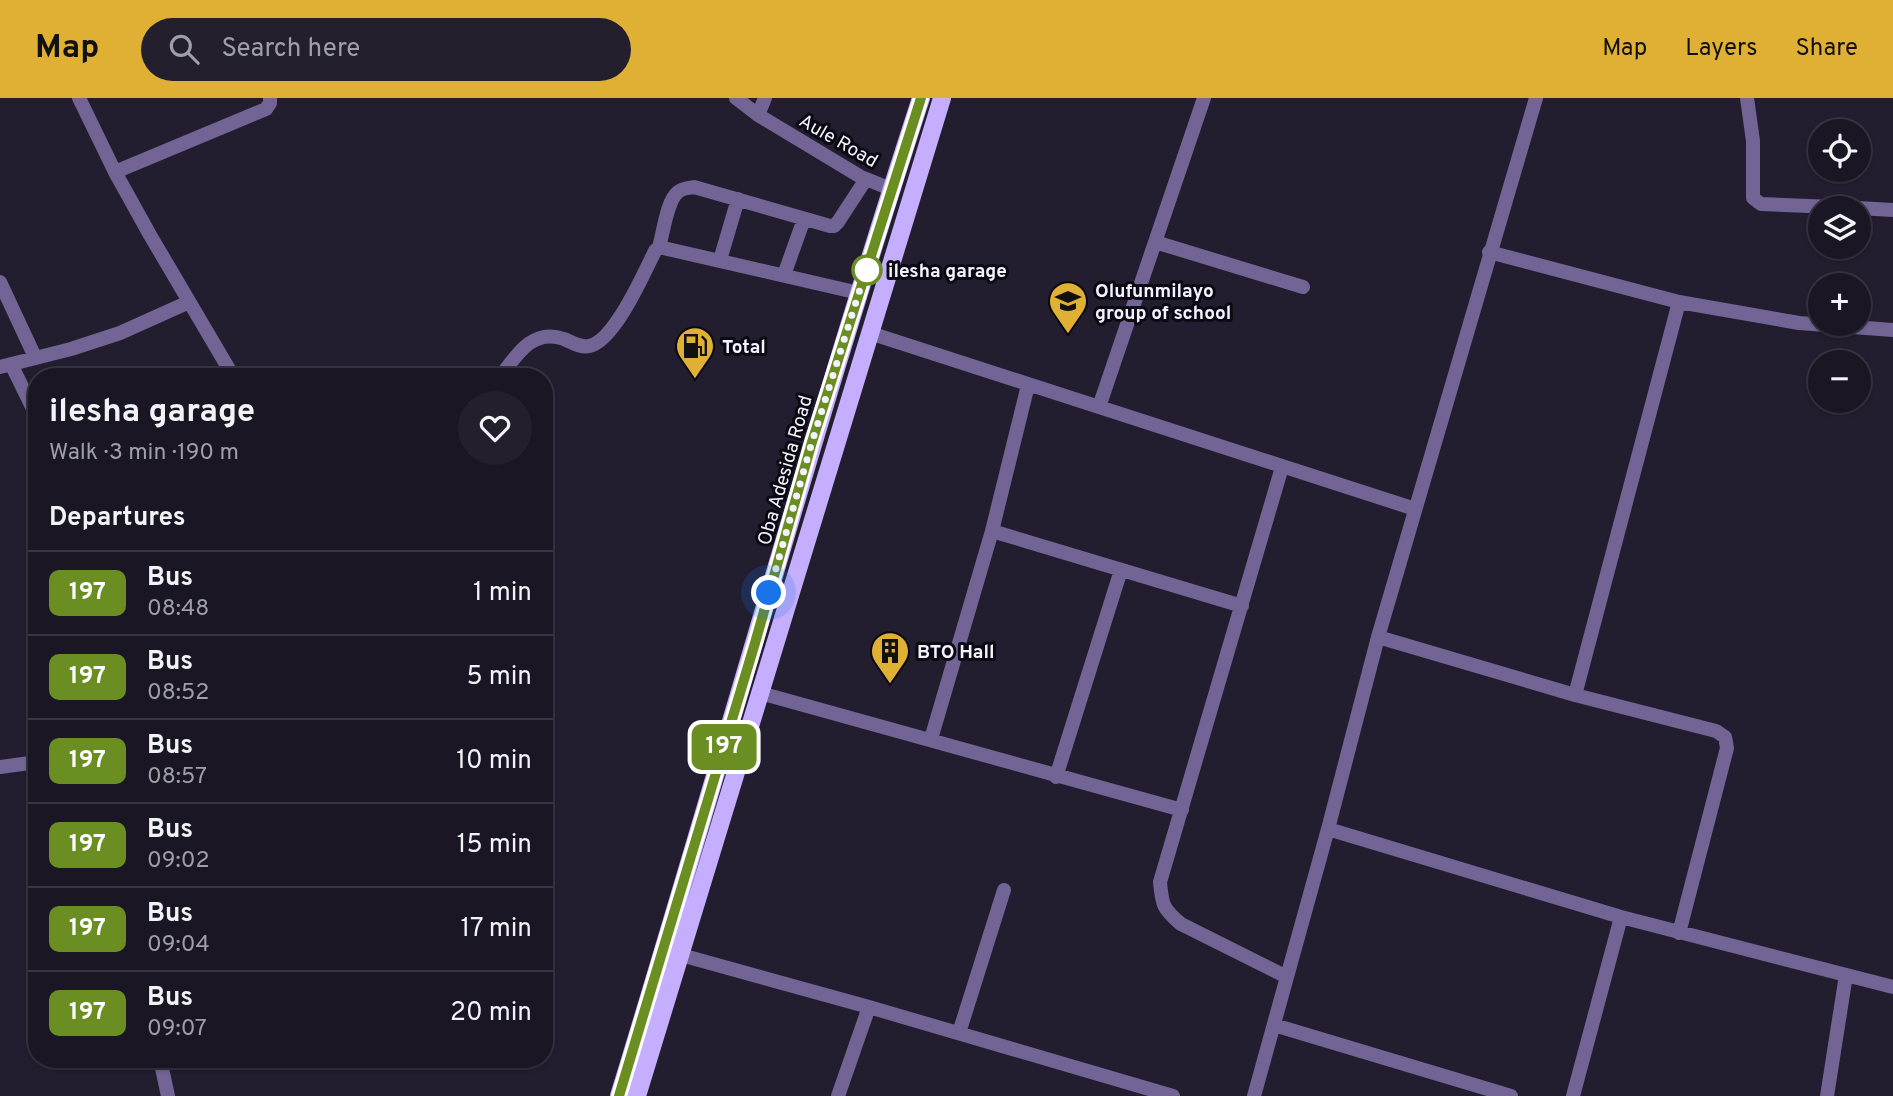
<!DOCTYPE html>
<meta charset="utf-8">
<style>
body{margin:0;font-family:Overpass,sans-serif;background:#231f2c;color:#f1f3f6;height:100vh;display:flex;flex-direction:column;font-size:26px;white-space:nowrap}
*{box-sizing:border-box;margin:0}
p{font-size:23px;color:#9f9fa6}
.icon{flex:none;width:38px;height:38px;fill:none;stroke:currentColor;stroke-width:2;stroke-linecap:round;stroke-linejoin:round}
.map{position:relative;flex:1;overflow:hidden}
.panel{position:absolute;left:28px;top:270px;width:525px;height:700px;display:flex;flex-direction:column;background:#1a1624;border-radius:28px;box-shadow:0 2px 5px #0004,0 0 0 2px #383541}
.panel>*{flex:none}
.badge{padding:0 14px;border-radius:10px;font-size:24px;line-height:46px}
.tools{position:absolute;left:1808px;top:21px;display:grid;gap:14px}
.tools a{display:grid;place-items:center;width:63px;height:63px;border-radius:50%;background:#1a1624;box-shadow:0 2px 5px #0004,0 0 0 2px #383541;font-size:35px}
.you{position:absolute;width:35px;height:35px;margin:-18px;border:5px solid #fff;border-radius:50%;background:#1a73e8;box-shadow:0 0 0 10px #1a73e833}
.map>.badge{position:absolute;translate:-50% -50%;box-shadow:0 0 0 4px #fff}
h2{padding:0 21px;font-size:26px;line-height:63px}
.round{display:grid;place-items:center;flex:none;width:74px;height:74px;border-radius:37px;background:#231f2c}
.headline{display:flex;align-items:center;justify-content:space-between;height:119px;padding:0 21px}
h1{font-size:33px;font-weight:700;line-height:52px}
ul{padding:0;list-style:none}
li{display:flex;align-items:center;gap:21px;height:84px;padding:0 21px;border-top:2px solid #383541}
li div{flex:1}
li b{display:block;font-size:26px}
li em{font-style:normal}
li .badge{min-width:77px;font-weight:700;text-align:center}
header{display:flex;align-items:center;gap:42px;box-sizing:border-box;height:98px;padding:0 35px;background:#e0b034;color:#111}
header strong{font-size:33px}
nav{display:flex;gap:38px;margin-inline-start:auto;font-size:24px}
.search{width:490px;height:63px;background:#231f2c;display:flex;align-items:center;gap:18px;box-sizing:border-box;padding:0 24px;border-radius:38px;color:#9f9fa6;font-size:26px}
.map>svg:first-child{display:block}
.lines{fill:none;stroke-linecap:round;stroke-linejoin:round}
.minor{stroke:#726595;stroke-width:14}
.major{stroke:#c4aefd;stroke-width:18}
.line-casing{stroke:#fff;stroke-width:16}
.line{stroke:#6b8e23;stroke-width:10}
.walk{stroke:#f5f2ff;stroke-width:7;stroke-dasharray:0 12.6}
.stop-dot{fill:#fff;stroke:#6b8e23;stroke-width:3.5}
.labels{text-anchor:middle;stroke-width:6;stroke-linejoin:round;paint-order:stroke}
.street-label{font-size:19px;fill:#f5f2ff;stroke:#0b0911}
.stop-label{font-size:19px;font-weight:bold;fill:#f5f2ff;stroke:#0b0911;text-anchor:start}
.poi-label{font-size:19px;font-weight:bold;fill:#f5f2ff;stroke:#0b0911;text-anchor:start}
</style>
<header>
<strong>Map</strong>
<div class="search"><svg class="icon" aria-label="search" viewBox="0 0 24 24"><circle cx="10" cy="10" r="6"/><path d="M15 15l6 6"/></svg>Search here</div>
<nav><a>Map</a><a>Layers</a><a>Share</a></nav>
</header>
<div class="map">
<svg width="1893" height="998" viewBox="0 0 1893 998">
<rect width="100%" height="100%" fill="#231d30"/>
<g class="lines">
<!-- minor -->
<path class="minor" d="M79,0L115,74L150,137L233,278
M736,0L758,17L861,79L891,91
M1747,0L1753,43V100L1761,106L1857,110
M758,17L765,0
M115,74L266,11L270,5V0
M1858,110L1893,112
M1155,144L1303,189
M659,149C663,136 667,102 678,94C682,90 689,90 694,89L830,128H834L838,124L866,81
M1489,154L1679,204L1799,225L1893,232
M720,162L738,101
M784,177L804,121
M0,184L35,259
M870,235L1415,411
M11,266L37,319
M0,269L71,251L120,235L189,204
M501,278C517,256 533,230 564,241C571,244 581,250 589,248C614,244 644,175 655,153L659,149L859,195
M1099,309L1204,0
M1282,369L1160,784C1162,807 1163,811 1181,826L1287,879
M992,433L1242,508
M1378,539L1575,597L1716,633L1725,639L1727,650L1679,835
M760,595L1182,712
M1575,597L1679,204
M931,641L992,433L1028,287
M0,669L37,664
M1056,679L1121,472
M1328,731L1621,819L1893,889
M681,857L869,909L1173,998
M1274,927L1511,998
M959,935L1004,792
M160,961L168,998
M838,998L869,909
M1254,998L1328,731L1378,539L1536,0
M1573,998L1621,819
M1827,998L1846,877"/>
<!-- major -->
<path class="major" d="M619,998C721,666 813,331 921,0
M637,998L942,0"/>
</g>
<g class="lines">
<defs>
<path id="line" d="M619,998L755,545L812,344L921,0"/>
</defs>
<!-- line casing -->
<use href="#line" class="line-casing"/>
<!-- line -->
<use href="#line" class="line"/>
<!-- walk -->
<path class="walk" d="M769,495L812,344L867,169V172"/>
</g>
<!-- icons -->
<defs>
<symbol id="school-pin" viewBox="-11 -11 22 30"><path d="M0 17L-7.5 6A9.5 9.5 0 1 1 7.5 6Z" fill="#e0b034" stroke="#0b0911"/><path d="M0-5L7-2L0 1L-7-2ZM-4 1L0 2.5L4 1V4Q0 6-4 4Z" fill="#111"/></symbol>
<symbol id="fuel-pin" viewBox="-11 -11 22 30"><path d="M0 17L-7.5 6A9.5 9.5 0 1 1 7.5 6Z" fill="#e0b034" stroke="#0b0911"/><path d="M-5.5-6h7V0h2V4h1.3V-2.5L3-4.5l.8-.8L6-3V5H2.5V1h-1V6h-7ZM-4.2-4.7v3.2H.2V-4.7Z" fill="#111"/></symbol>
<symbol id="building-pin" viewBox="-11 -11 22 30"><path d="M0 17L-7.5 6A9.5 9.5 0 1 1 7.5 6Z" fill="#e0b034" stroke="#0b0911"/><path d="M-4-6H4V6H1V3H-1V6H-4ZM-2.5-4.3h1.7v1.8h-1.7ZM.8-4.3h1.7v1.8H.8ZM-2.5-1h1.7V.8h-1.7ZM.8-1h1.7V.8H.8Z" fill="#111"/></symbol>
</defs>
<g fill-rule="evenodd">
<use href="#school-pin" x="1046" y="181" width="44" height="60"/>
<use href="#fuel-pin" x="673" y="226" width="44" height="60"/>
<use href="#building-pin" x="868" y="531" width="44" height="60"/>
</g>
<!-- markers -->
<circle class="stop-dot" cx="867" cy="172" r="14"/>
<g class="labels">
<!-- street labels -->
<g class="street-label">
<text transform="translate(839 42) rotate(30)" y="7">Aule Road</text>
<text transform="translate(784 372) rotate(-74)" y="7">Oba Adesida Road</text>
</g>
<!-- stop labels -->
<g class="stop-label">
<text x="888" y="179">ilesha garage</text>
</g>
<!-- poi labels -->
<g class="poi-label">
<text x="1095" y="199">Olufunmilayo<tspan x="1095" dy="22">group of school</tspan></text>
<text x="722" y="255">Total</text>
<text x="917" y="560">BTO Hall</text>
</g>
</g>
</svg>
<div class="tools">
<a><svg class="icon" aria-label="locate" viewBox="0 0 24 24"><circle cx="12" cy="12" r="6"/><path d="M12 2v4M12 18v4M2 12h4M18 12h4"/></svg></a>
<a><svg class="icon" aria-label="layers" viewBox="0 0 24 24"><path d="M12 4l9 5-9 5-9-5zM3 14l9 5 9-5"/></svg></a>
<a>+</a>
<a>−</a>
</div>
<div class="you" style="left:769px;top:495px"></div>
<b class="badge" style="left:724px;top:649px;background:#6b8e23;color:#fff">197</b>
<section class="panel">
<div class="headline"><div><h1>ilesha garage</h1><p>Walk · 3 min · 190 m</p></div><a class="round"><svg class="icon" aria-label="heart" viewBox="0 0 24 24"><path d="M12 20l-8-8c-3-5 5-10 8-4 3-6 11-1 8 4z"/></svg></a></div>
<h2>Departures</h2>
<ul>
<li><span class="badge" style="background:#6b8e23;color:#fff">197</span><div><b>Bus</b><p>08:48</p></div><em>1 min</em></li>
<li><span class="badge" style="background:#6b8e23;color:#fff">197</span><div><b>Bus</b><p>08:52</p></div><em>5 min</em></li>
<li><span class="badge" style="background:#6b8e23;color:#fff">197</span><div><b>Bus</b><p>08:57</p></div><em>10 min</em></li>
<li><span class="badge" style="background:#6b8e23;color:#fff">197</span><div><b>Bus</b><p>09:02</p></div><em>15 min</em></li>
<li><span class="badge" style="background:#6b8e23;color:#fff">197</span><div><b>Bus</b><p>09:04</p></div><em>17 min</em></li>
<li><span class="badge" style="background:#6b8e23;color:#fff">197</span><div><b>Bus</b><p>09:07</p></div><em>20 min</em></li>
</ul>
</section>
</div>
